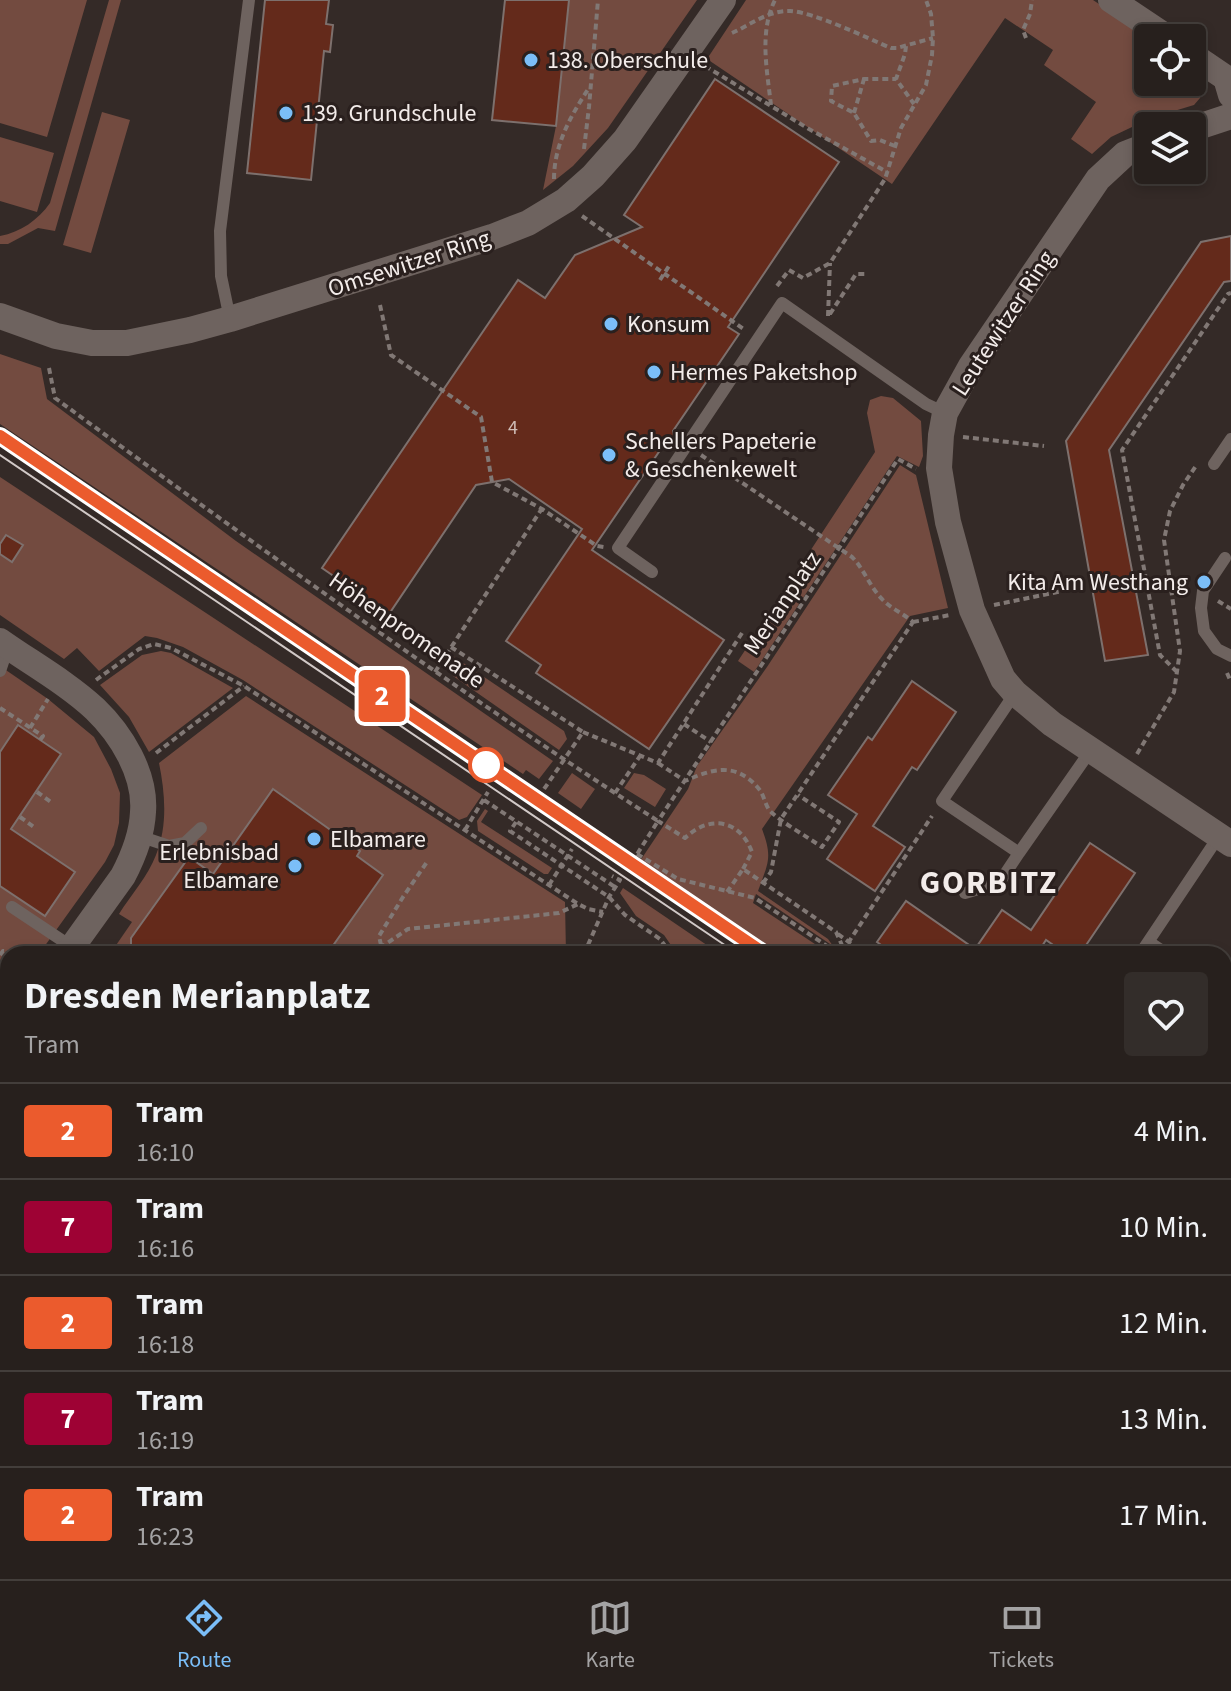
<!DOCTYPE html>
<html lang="de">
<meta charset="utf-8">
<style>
body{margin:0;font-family:"Source Sans 3",sans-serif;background:#332d2a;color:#f1f3f6;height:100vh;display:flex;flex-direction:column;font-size:30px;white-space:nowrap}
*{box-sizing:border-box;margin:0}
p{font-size:26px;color:#a4a3a4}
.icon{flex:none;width:44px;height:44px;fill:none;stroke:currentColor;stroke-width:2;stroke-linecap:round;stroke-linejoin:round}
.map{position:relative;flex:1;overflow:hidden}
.panel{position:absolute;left:0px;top:946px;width:1232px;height:634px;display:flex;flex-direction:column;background:#27201d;border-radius:24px 24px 0 0;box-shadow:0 4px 12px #0003,0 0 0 2px #433e3b}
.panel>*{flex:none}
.badge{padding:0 16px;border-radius:6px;font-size:28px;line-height:52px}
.buttons{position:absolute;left:1134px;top:24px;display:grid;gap:16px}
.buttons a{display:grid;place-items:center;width:72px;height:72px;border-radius:8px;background:#27201d;box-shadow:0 4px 12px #0003,0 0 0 2px #433e3b;font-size:40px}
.map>.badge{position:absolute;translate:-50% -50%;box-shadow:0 0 0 4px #fff}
.round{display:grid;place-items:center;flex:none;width:84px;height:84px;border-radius:8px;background:#332d2a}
.headline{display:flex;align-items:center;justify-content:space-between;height:136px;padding:0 24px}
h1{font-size:38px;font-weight:700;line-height:60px}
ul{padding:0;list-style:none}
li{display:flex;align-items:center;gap:24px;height:96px;padding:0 24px;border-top:2px solid #433e3b}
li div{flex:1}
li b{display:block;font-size:30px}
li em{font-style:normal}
li .badge{min-width:88px;font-weight:700;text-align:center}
.menu{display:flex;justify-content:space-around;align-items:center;height:112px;border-top:2px solid #433e3b;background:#27201d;font-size:22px;color:#a4a3a4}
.menu a{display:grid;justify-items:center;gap:4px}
.menu .selected{color:#7bbef8}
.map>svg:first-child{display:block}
.green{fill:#734b40}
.building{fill:#642a1b;stroke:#7d706d;stroke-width:2}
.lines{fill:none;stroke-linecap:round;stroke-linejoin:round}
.path{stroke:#817875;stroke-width:4;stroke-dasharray:6 4;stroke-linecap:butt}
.lane{stroke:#6e635f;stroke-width:12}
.street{stroke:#6e635f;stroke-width:26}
.tram{stroke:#d1c9c7;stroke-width:2}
.line-casing{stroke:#fff;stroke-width:18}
.line{stroke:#eb5b2d;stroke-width:12}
.poi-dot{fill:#7bbef8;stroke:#2a201e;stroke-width:3}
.stop-dot{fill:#fff;stroke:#eb5b2d;stroke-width:4}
.labels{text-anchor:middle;stroke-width:6;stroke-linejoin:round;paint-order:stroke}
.number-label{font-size:20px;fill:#cfbcb6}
.poi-label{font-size:24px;fill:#f3ecea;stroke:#2a201e;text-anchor:start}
.street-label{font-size:24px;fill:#f3ecea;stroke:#2a201e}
.district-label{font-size:32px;font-weight:bold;letter-spacing:2px;fill:#f3ecea;stroke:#2a201e}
</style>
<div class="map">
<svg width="1231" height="1579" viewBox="0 0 1231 1579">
<rect width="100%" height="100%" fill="#342a27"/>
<!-- green -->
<path class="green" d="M0,0H87L47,137L0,123Z
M109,0H121L55,231L38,228L8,244H0V236C21,232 38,220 50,203Z
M569,0H697L608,128L573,166L543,190L556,126Z
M746,0H1093L1150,38H1148V82H1192V67L1198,72L1192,78L1202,92L1200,98L1194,105L1151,118L1111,137L1092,154L1071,139L1096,102L1044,65L1053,50L1005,18L892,184L707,59Z
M102,112L130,120L91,253L63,245Z
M0,137L54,153L37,212L0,201Z
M0,354L41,368L47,399L236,541L553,761L539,779L526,770L523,774L0,424Z
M881,396L893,398L921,421L923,456L919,467L897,456L754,672L738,661L875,452L867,413L870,400Z
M900,465L916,475L948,608L910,616L762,829C773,858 768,863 758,891L828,939L833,946L756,894L753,903L830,954H779L640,861L688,789L697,766L767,667Z
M0,477L482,795L467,817L459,820L243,680L183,647L157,638L145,636L99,671L77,648L64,659L0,615Z
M161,651L171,653L233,688L149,752L129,717L100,685L142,655Z
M453,656L564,731L567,739L559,750L453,676L449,661Z
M0,666L48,699L94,737L111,769L120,793L119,823L114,845L105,862L39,954H8V996L0,1008Z
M246,696L565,902L566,954H110L132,922L119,914C131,895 148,876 156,855C168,825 165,793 159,763Z
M572,773L595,789L581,809L558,793Z
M634,773L644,775L666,789L655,807L624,788Z
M485,809L488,811L481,822L552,868L548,874H544L478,831L477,821Z
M623,888L720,954H677L664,935L636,916L620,893Z
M8,1083V1545L2,1541L0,1543V1094Z"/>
<!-- building -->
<path class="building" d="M265,0H329L326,24L333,25L330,52L324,51L311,180L247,173Z
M505,0H569L556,126L492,120Z
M715,79L839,162L728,327L739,334L673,431L676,444L663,446L592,550L724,640L649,749L536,673L541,665L506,641L582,529L509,479L476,485L389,614L322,568L518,280L545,298L575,255L642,227L624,215Z
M1231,236V281L1224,282L1109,450L1148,655L1105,661L1066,441L1201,242Z
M6,535L23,545L12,562L0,554V544Z
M912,681L956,712L917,770L912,767L873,826L905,847L875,891L827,859L857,814L828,795L868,737L872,740Z
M18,725L61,754L11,829L75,872L45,916L0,886V752Z
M273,789L360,851L357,856L383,875L327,954H142L131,946V938L189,857L213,874Z
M1090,843L1135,873L1080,954H1066L1046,940L1037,954H894L877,942L906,901L975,949L1002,910L1031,930Z"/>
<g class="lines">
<!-- path -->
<path class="path" d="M732,33C750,25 769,10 790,11C814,12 867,38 891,48H897L933,38
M1026,38L1023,30L1030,14L1032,0
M906,46L905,54L896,79L914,104
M705,66L809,129L887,172
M771,105C767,70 759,32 775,0
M854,113L864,79
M895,146L880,140L871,141L854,113L831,101L832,86L864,79H896
M584,149L589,107L598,0
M554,179C554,145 571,115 589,88
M582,216L745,330
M660,280L669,266
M777,286L789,270L803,278L830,263L885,179L901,128L926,85L932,55L933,38L931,14L926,0
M380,305L391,355L481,417L492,482L542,509L597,546L604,547
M830,314L856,274H865
M828,316L830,263
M49,368L55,398C253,543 452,688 658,821L634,859L627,855
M963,437L1044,446
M701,455L852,557C864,569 870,587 882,599C891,609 903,613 913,622
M1218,601L1231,609
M994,605L1067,590
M913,622L950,615
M451,647L583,732L540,795
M435,672L541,510
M1177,672L1160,655L1122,450L1228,294L1231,293
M1227,673L1231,682
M96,680L139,649L154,644L171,648L244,686L578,904L588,909L603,912
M0,708L43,736L40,740
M684,724L711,742
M30,728L48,699
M583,732L658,763L742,633
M156,753L244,686
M1137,754L1174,692L1180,651L1164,540L1170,511L1183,485L1196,466
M658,763L685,781C712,769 736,761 759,789C764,795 765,805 770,811C781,822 809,838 822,847L839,822L798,795
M37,792L51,802
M615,793L640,756
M484,800L615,887
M20,817L34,827
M516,822L510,831L609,897L625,915L660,939L671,954
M465,830L488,792
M637,854L678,879L755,898L839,954
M743,869L752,852C740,820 710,814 685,838L658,821L898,459L916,469
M763,883L771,872L781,819L913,622
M549,885L572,849
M727,892L743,869L836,932L846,954
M838,934L865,954
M848,943L932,816
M381,945L379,936L403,897L427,862
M376,954L374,952L408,929L559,913L578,904
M584,954L609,897L620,880L612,876
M0,955L3,951L38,954
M1224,1141L1231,1132
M0,1170L8,1175
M1224,1198L1231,1202
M0,1201L8,1191
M0,1281H8
M1224,1346L1231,1351
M0,1437L8,1430
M0,1512L8,1517
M89,1572L99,1579
M1220,1572L1225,1579
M162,1579L167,1572
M689,1579L693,1572
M935,1579L940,1572
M1022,1579L1027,1572
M1203,1579L1208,1572"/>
<!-- lane -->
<path class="lane" d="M230,319L221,276L220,231L249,0
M1214,464L1231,439
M1225,558L1203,591L1201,608L1204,631L1217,649L1231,656
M652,572L618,548L782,303L926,404L945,413
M0,671L4,659L11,648
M1015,693L942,801L1019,853L1091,750
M139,836L169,846L185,843L201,828
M965,893L999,883L1019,853
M12,907L72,947
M1149,942L1167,954
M1140,954L1219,836
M1224,989L1231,990
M1224,1530L1231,1535
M312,1579L314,1572
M330,1579L332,1572
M398,1579V1575L424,1577L427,1579
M462,1579L466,1572
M495,1579L500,1572
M793,1579L798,1572"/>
<!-- street -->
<path class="street" d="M1111,0L1168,38
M1192,55L1226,78L1231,95
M1192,129L1231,116
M1148,145L1125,154L1098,179L971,366L945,413L941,435L939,468L948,522L972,610L1003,679L1015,693L1052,724L1231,844
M0,316L56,336L92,343H127L190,330L230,319L492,237L528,223L566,200L593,176L625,140L723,0
M0,641C31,663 67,683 95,709C121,734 146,774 143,812C142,834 133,857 123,876L67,954
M0,1047L8,1036
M14,1579L19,1572
M881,1579L886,1572"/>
<!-- tram -->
<path class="tram" d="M0,436L765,954
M0,455L738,954
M1224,1264L1231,1269
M1224,1282L1231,1287"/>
</g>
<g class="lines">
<defs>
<path id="line" d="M0,436L765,954"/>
</defs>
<!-- line casing -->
<use href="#line" class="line-casing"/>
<!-- line -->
<use href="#line" class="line"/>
</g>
<!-- markers -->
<g class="poi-dot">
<circle cx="531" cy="60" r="8"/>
<circle cx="286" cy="113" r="8"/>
<circle cx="611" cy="324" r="8"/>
<circle cx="654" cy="372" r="8"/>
<circle cx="609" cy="455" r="8"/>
<circle cx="1204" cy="582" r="8"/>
<circle cx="314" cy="839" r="8"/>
<circle cx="295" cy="866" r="8"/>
</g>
<circle class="stop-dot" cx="486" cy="765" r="16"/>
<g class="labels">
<!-- number labels -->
<g class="number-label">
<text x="513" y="434">4</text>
</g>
<!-- poi labels -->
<g class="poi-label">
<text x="547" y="68">138. Oberschule</text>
<text x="302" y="121">139. Grundschule</text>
<text x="627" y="332">Konsum</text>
<text x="670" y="380">Hermes Paketshop</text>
<text x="625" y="449">Schellers Papeterie<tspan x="625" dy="28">&amp; Geschenkewelt</tspan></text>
<text x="1188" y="590" text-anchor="end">Kita Am Westhang</text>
<text x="330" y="847">Elbamare</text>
<text x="279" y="860" text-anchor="end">Erlebnisbad<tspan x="279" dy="28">Elbamare</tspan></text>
</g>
<!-- street labels -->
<g class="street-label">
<text transform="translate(409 263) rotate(-18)" y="8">Omsewitzer Ring</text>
<text transform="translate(1003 323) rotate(-57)" y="8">Leutewitzer Ring</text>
<text transform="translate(782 603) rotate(-56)" y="8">Merianplatz</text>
<text transform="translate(407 630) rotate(35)" y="8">Höhenpromenade</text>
</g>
<!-- district labels -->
<g class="district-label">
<text x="989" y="893">GORBITZ</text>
</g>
</g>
</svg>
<div class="buttons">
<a><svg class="icon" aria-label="locate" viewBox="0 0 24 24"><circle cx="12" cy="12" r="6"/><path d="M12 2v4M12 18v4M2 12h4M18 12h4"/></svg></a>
<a><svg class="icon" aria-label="layers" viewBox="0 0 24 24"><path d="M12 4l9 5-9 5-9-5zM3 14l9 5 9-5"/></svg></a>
</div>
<b class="badge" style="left:382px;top:696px;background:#eb5b2d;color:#fff">2</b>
<section class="panel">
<div class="headline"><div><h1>Dresden Merianplatz</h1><p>Tram</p></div><a class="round"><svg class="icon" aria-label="heart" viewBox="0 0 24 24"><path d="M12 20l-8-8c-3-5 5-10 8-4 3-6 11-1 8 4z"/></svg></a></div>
<ul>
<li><span class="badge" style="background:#eb5b2d;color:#fff">2</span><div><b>Tram</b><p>16:10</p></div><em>4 Min.</em></li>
<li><span class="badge" style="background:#9e0234;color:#fff">7</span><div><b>Tram</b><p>16:16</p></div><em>10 Min.</em></li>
<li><span class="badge" style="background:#eb5b2d;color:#fff">2</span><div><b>Tram</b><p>16:18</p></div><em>12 Min.</em></li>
<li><span class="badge" style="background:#9e0234;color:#fff">7</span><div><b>Tram</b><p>16:19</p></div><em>13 Min.</em></li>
<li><span class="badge" style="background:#eb5b2d;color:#fff">2</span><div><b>Tram</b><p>16:23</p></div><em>17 Min.</em></li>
</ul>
</section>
</div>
<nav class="menu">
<a class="selected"><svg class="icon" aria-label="directions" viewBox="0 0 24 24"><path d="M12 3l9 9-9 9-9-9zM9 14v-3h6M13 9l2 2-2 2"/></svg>Route</a>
<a><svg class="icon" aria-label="map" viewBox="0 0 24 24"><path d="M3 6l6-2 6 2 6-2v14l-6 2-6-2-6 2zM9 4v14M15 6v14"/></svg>Karte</a>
<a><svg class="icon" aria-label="tickets" viewBox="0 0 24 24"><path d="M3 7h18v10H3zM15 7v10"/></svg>Tickets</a>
</nav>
